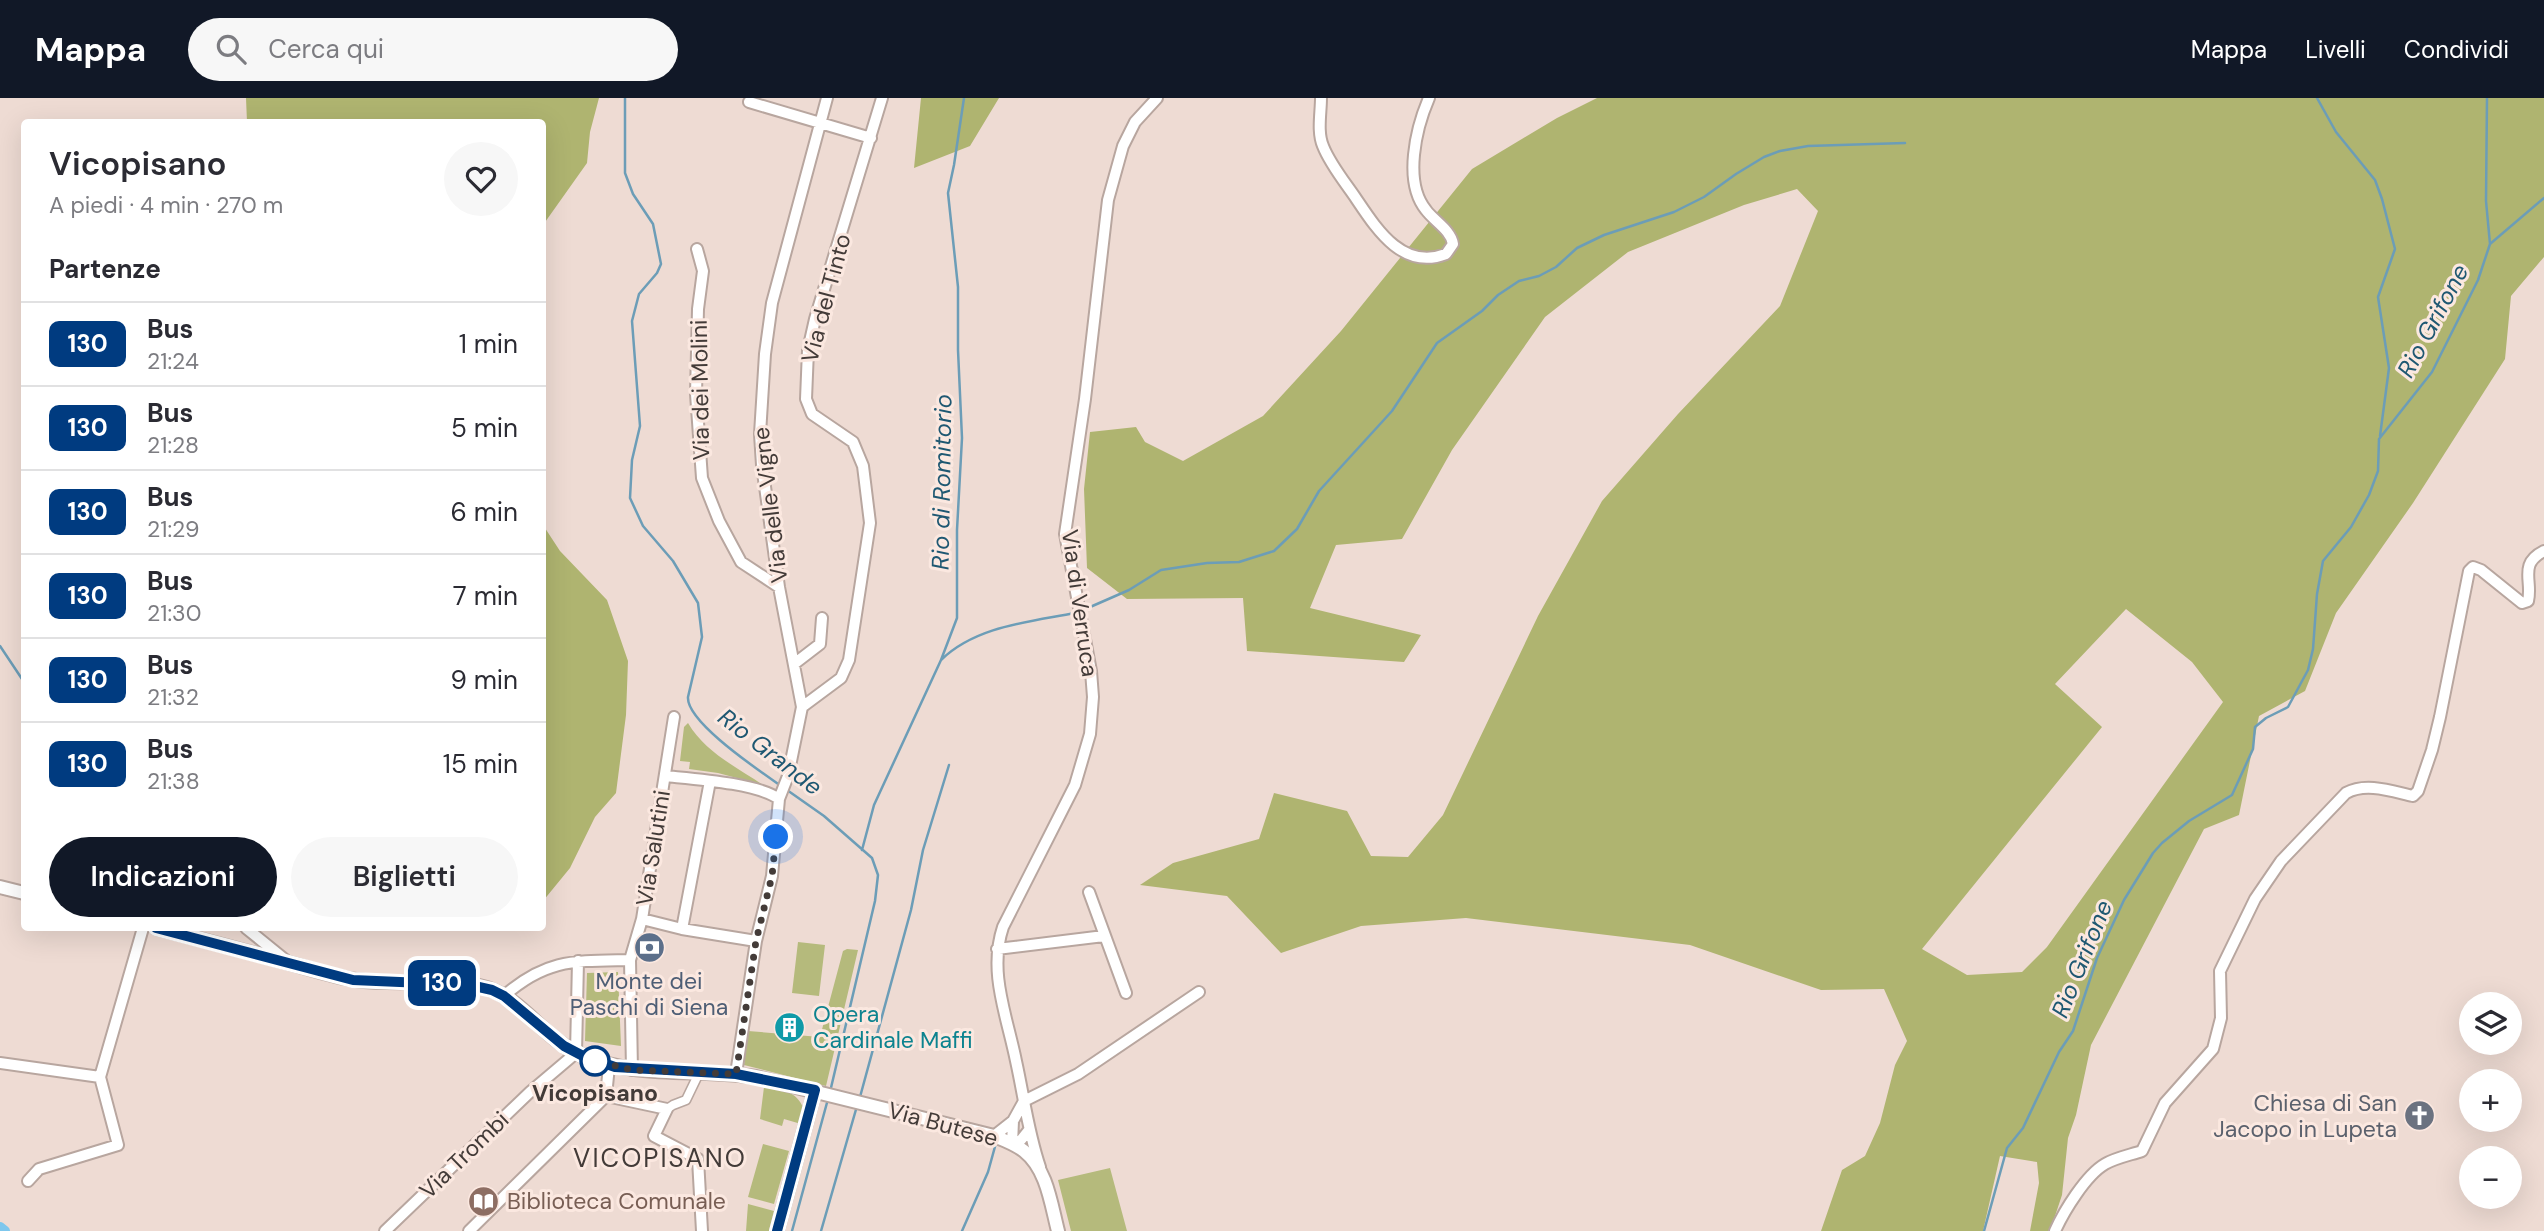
<!DOCTYPE html>
<html lang="it">
<meta charset="utf-8">
<style>
body{margin:0;font-family:"DM Sans",sans-serif;background:#f7f7f7;color:#2b2b33;height:100vh;display:flex;flex-direction:column;font-size:26px;white-space:nowrap}
*{box-sizing:border-box;margin:0}
p{font-size:23px;color:#7c7c81}
.icon{flex:none;width:38px;height:38px;fill:none;stroke:currentColor;stroke-width:2;stroke-linecap:round;stroke-linejoin:round}
.map{position:relative;flex:1;overflow:hidden}
.side{position:absolute;left:21px;top:21px;width:525px;height:812px;display:flex;flex-direction:column;background:#fff;border-radius:7px;box-shadow:0 7px 28px #0002}
.side>*{flex:none}
.badge{padding:0 14px;border-radius:10px;font-size:24px;line-height:46px}
.tools{position:absolute;left:2459px;top:894px;display:grid;gap:14px}
.tools a{display:grid;place-items:center;width:63px;height:63px;border-radius:50%;background:#fff;box-shadow:0 7px 28px #0002;font-size:35px}
.you{position:absolute;width:35px;height:35px;margin:-18px;border:5px solid #fff;border-radius:50%;background:#1a73e8;box-shadow:0 0 0 10px #1a73e833}
.map>.badge{position:absolute;translate:-50% -50%;box-shadow:0 0 0 4px #fff}
h2{padding:0 28px;font-size:26px;line-height:63px}
.round{display:grid;place-items:center;flex:none;width:74px;height:74px;border-radius:37px;background:#f7f7f7}
.headline{display:flex;align-items:center;justify-content:space-between;height:119px;padding:0 28px}
h1{font-size:33px;font-weight:600;line-height:52px}
.cta{display:flex;gap:14px;margin-top:auto;padding:14px 28px}
.cta a{flex:1;height:80px;border-radius:42px;background:#111827;color:#fff;font-size:28px;font-weight:600;line-height:80px;text-align:center}
.cta a+a{background:#f7f7f7;color:#2b2b33}
ul{padding:0;list-style:none}
li{display:flex;align-items:center;gap:21px;height:84px;padding:0 28px;border-top:2px solid #e1e1e2}
li div{flex:1}
li b{display:block;font-size:26px}
li em{font-style:normal}
li .badge{min-width:77px;font-weight:700;text-align:center}
header{display:flex;align-items:center;gap:42px;box-sizing:border-box;height:98px;padding:0 35px;background:#111827;color:#fff}
header strong{font-size:33px}
nav{display:flex;gap:38px;margin-inline-start:auto;font-size:24px}
.search{width:490px;height:63px;background:#f7f7f7;display:flex;align-items:center;gap:18px;box-sizing:border-box;padding:0 24px;border-radius:38px;color:#7c7c81;font-size:26px}
.map>svg:first-child{display:block}
.green{fill:#b5ba7c}
.forest{fill:#afb470;fill-rule:evenodd}
.lines{fill:none;stroke-linecap:round;stroke-linejoin:round}
.stream{stroke:#6c9db7;stroke-width:2.5}
.canal{stroke:#7ec7ed;stroke-width:10}
.pedestrian-casing{stroke:#b8a69f;stroke-width:11}
.minor-casing{stroke:#b8a69f;stroke-width:14}
.tertiary-casing{stroke:#b8a69f;stroke-width:16}
.pedestrian{stroke:#fff;stroke-width:8}
.minor{stroke:#fff;stroke-width:10}
.tertiary{stroke:#fff;stroke-width:12}
.line-casing{stroke:#fff;stroke-width:16}
.line{stroke:#003b80;stroke-width:10}
.walk{stroke:#433b38;stroke-width:7;stroke-dasharray:0 12.6}
.stop-dot{fill:#fff;stroke:#003b80;stroke-width:3.5}
.labels{text-anchor:middle;stroke-width:6;stroke-linejoin:round;paint-order:stroke}
.street-label{font-size:23px;fill:#433b38;stroke:#fbe8e0}
.service-label{font-size:23px;fill:#4e5e75;stroke:#fbe8e0}
.culture-label{font-size:23px;fill:#0d838f;stroke:#fbe8e0;text-anchor:start}
.stop-label{font-size:23px;font-weight:bold;fill:#433b38;stroke:#fbe8e0}
.worship-label{font-size:23px;fill:#5b616d;stroke:#fbe8e0;text-anchor:end}
.education-label{font-size:23px;fill:#785e54;stroke:#fbe8e0;text-anchor:start}
.water-label{font-size:24px;font-style:italic;fill:#1f5872;stroke:#fbe8e0}
.quarter-label{font-size:26px;letter-spacing:2px;fill:#433b38;stroke:#fbe8e0}
</style>
<header>
<strong>Mappa</strong>
<div class="search"><svg class="icon" aria-label="search" viewBox="0 0 24 24"><circle cx="10" cy="10" r="6"/><path d="M15 15l6 6"/></svg>Cerca qui</div>
<nav><a>Mappa</a><a>Livelli</a><a>Condividi</a></nav>
</header>
<div class="map">
<svg width="2544" height="1133" viewBox="0 0 2544 1133">
<rect width="100%" height="100%" fill="#eedbd3"/>
<!-- green -->
<path class="green" d="M688,625C705,654 735,668 763,687L718,675L689,671L690,664L680,663L684,629Z
M798,844L825,847L819,898L792,895Z
M847,851L858,852L826,988L744,967L748,933L820,939L843,853Z
M618,874L621,948L585,943L587,875Z
M764,989C782,992 796,992 804,1011L801,1026L784,1021L782,1028L760,1021Z
M763,1046L789,1053L774,1106L748,1099Z
M1110,1070L1127,1133H1071L1058,1082Z
M748,1106L774,1113L769,1133H746Z"/>
<!-- forest -->
<path class="forest" d="M246,0H599L590,34L587,65L543,127L542,24H247Z
M921,0H999L970,48L914,70Z
M1597,0H2544V159L2511,198L2505,261L2413,405L2336,515L2305,593L2259,618L2239,717L2204,731L2091,947L2076,1017L2068,1040L2062,1097L2050,1133H2030L2039,1085L2037,1064L2000,1058L1983,1133H1821L1842,1072L1865,1058L1880,1025L1895,967L1907,943L1884,891L1821,892L1690,847L1466,820L1361,828L1281,855L1227,798L1140,787L1173,765L1259,741L1274,695L1347,713L1371,758L1408,759L1443,717L1538,518L1602,403L1678,316L1780,208L1818,113L1797,91L1744,107L1628,154L1545,219L1452,352L1402,441L1336,447L1310,510L1421,537L1404,564L1247,553L1243,500L1127,501L1087,470L1084,391L1090,334L1136,329L1145,344L1183,363L1263,318L1341,233L1472,71L1557,20ZM2126,511L2192,564L2223,604L2047,849L2022,874L1967,877L1922,851L2102,629L2055,586Z
M543,427L560,453L607,502L628,563L626,617L616,695L595,719L570,770L543,803Z"/>
<g class="lines">
<!-- stream -->
<path class="stream" d="M625,0V75L633,96L653,126L661,166L657,175L639,196L632,223L640,328L632,362L630,400L643,428L673,463L698,505L702,539L688,599C686,624 760,673 781,688
M2317,0L2336,34L2375,82L2382,101L2395,151L2378,199L2389,270L2380,338
M2487,0L2486,103L2490,146
M1081,513L1129,492L1161,472L1207,465L1239,464L1274,453L1297,431L1319,393L1392,313L1437,245L1482,213L1498,197L1519,183L1539,178L1556,169L1577,150L1604,137L1674,114L1704,99L1736,76L1764,59L1780,53L1808,48L1905,45
M0,548L24,584
M941,562C976,528 1029,524 1075,515
M787,692L824,718L872,760L878,777L875,803L830,994
M862,752L874,707L941,562L957,520V432L962,340L958,252V189L948,95L954,67L964,0
M860,999L911,812L923,752L949,667
M792,1133L828,1001
M821,1133L857,1008
M962,1133L988,1074L996,1045
M1984,1133L2007,1050L2023,1030L2059,954L2073,933L2097,860L2124,802L2153,755L2162,745L2189,723L2232,697L2253,651L2255,629L2266,620L2288,609L2308,572L2313,551L2317,496L2323,463L2351,429L2369,397L2378,373L2379,341L2432,274L2478,182L2490,146L2544,100"/>
<!-- canal -->
<path class="canal" d="M0,1129L5,1133"/>
<defs>
<path id="pedestrian" d="M667,1011L673,1007L686,1002L699,975"/>
<path id="minor" d="M1321,0C1321,15 1317,34 1323,48C1330,66 1344,83 1355,99C1376,130 1402,173 1446,156L1453,146C1451,132 1434,123 1426,112C1403,84 1416,30 1429,0
M749,4L871,40
M697,151L703,173L698,211L696,296L702,380L719,423L741,464L779,489
M794,566L820,546L822,520
M802,609L841,580L849,562L870,425L863,368L853,344L812,316L806,301L808,252L815,221L882,0
M665,678C694,681 757,685 779,701
M1089,794L1126,895
M642,821L682,831L756,843
M246,830L289,865
M682,831L710,683
M997,851L1104,838
M504,898C547,860 576,863 630,862
M0,965L100,979
M632,972L630,862L642,821L674,619
M736,976L756,843L772,778L779,701L788,678L802,609L779,489L762,367L760,336L765,256L772,205L827,0
M606,998L667,1011L654,1038L698,1061L702,1133
M606,998L609,968
M1024,1003L1078,976L1199,894
M1013,1023L1012,1046L1021,1042L1029,1032
M994,1038L1013,1023L1024,1003
M1040,1069C1028,1034 1024,999 1016,963C1007,918 988,874 1003,829L1075,687L1090,636L1093,599L1091,573L1065,436L1085,301L1108,102L1123,48L1135,24L1157,0
M28,1083L39,1071L118,1047L100,979L143,830
M385,1133L530,994L576,955L578,863
M469,1133L606,998
M2055,1133C2064,1113 2086,1077 2105,1066C2115,1060 2130,1057 2142,1053L2165,1005L2213,951L2221,920L2220,873L2255,801L2281,763L2346,695C2366,684 2391,693 2413,698L2418,693L2432,652L2440,619L2469,473L2473,469L2481,472L2522,505L2528,503C2533,483 2518,466 2544,453"/>
<path id="tertiary" d="M0,789L24,795
M156,830C200,841 245,853 289,865C311,871 334,879 356,882C398,888 442,879 483,889C521,898 545,943 583,958C638,981 698,970 756,979L994,1038C1004,1042 1015,1046 1024,1053C1047,1071 1051,1106 1058,1133
M777,1133L815,992"/>
</defs>
<!-- pedestrian casing -->
<use href="#pedestrian" class="pedestrian-casing"/>
<!-- minor casing -->
<use href="#minor" class="minor-casing"/>
<!-- tertiary casing -->
<use href="#tertiary" class="tertiary-casing"/>
<!-- pedestrian -->
<use href="#pedestrian" class="pedestrian"/>
<!-- minor -->
<use href="#minor" class="minor"/>
<!-- tertiary -->
<use href="#tertiary" class="tertiary"/>
</g>
<g class="lines">
<defs>
<path id="line" d="M156,830L353,882L470,887L492,892L504,898L564,948L583,958L615,969L736,976L815,992L777,1133"/>
</defs>
<!-- line casing -->
<use href="#line" class="line-casing"/>
<!-- line -->
<use href="#line" class="line"/>
<!-- walk -->
<path class="walk" d="M595,963L593,962L632,972L736,976L756,843L772,778L776,739"/>
</g>
<!-- icons -->
<defs>
<symbol id="bank-disc" viewBox="-11 -11 22 22"><circle r="9.5" fill="#5c6f8a" stroke="#fbe8e0"/><path d="M-6-4H6V4H-6ZM0-2.3a2.3 2.3 0 1 0 0 4.6a2.3 2.3 0 1 0 0-4.6Z" fill="#fff"/></symbol>
<symbol id="building-disc" viewBox="-11 -11 22 22"><circle r="9.5" fill="#0f9aa8" stroke="#fbe8e0"/><path d="M-4-6H4V6H1V3H-1V6H-4ZM-2.5-4.3h1.7v1.8h-1.7ZM.8-4.3h1.7v1.8H.8ZM-2.5-1h1.7V.8h-1.7ZM.8-1h1.7V.8H.8Z" fill="#fff"/></symbol>
<symbol id="church-disc" viewBox="-11 -11 22 22"><circle r="9.5" fill="#6b7280" stroke="#fbe8e0"/><path d="M-1.2-6h2.4v3.5h3.3v2.4h-3.3V6h-2.4V-.1h-3.3v-2.4h3.3Z" fill="#fff"/></symbol>
<symbol id="library-disc" viewBox="-11 -11 22 22"><circle r="9.5" fill="#8d6e63" stroke="#fbe8e0"/><path d="M-6-4Q-3-5.5-.7-3.5V5Q-3 3-6 4ZM6-4Q3-5.5 .7-3.5V5Q3 3 6 4Z" fill="#fff"/></symbol>
</defs>
<g fill-rule="evenodd">
<use href="#bank-disc" x="632" y="832" width="35" height="35"/>
<use href="#building-disc" x="772" y="912" width="35" height="35"/>
<use href="#church-disc" x="2402" y="1000" width="35" height="35"/>
<use href="#library-disc" x="466" y="1086" width="35" height="35"/>
</g>
<!-- markers -->
<circle class="stop-dot" cx="595" cy="963" r="14"/>
<g class="labels">
<!-- street labels -->
<g class="street-label">
<text transform="translate(826 200) rotate(-75)" y="8">Via del Tinto</text>
<text transform="translate(700 292) rotate(-91)" y="8">Via dei Molini</text>
<text transform="translate(770 407) rotate(-97)" y="8">Via delle Vigne</text>
<text transform="translate(1080 505) rotate(82)" y="8">Via di Verruca</text>
<text transform="translate(653 750) rotate(-81)" y="8">Via Salutini</text>
<text transform="translate(943 1026) rotate(15)" y="8">Via Butese</text>
<text transform="translate(464 1057) rotate(-44)" y="8">Via Trombi</text>
</g>
<!-- service labels -->
<g class="service-label">
<text x="649" y="891">Monte dei<tspan x="649" dy="26">Paschi di Siena</tspan></text>
</g>
<!-- culture labels -->
<g class="culture-label">
<text x="813" y="924">Opera<tspan x="813" dy="26">Cardinale Maffi</tspan></text>
</g>
<!-- stop labels -->
<g class="stop-label">
<text x="595" y="1003">Vicopisano</text>
</g>
<!-- worship labels -->
<g class="worship-label">
<text x="2397" y="1013">Chiesa di San<tspan x="2397" dy="26">Jacopo in Lupeta</tspan></text>
</g>
<!-- education labels -->
<g class="education-label">
<text x="507" y="1111">Biblioteca Comunale</text>
</g>
<!-- water labels -->
<g class="water-label">
<text transform="translate(2433 223) rotate(-62)" y="8">Rio Grifone</text>
<text transform="translate(942 384) rotate(-89)" y="8">Rio di Romitorio</text>
<text transform="translate(770 654) rotate(38)" y="8">Rio Grande</text>
<text transform="translate(2082 861) rotate(-68)" y="8">Rio Grifone</text>
</g>
<!-- quarter labels -->
<g class="quarter-label">
<text x="660" y="1069">VICOPISANO</text>
</g>
</g>
</svg>
<div class="tools">
<a><svg class="icon" aria-label="layers" viewBox="0 0 24 24"><path d="M12 4l9 5-9 5-9-5zM3 14l9 5 9-5"/></svg></a>
<a>+</a>
<a>−</a>
</div>
<div class="you" style="left:776px;top:739px"></div>
<b class="badge" style="left:442px;top:885px;background:#003b80;color:#fff">130</b>
<section class="side">
<div class="headline"><div><h1>Vicopisano</h1><p>A piedi · 4 min · 270 m</p></div><a class="round"><svg class="icon" aria-label="heart" viewBox="0 0 24 24"><path d="M12 20l-8-8c-3-5 5-10 8-4 3-6 11-1 8 4z"/></svg></a></div>
<h2>Partenze</h2>
<ul>
<li><span class="badge" style="background:#003b80;color:#fff">130</span><div><b>Bus</b><p>21:24</p></div><em>1 min</em></li>
<li><span class="badge" style="background:#003b80;color:#fff">130</span><div><b>Bus</b><p>21:28</p></div><em>5 min</em></li>
<li><span class="badge" style="background:#003b80;color:#fff">130</span><div><b>Bus</b><p>21:29</p></div><em>6 min</em></li>
<li><span class="badge" style="background:#003b80;color:#fff">130</span><div><b>Bus</b><p>21:30</p></div><em>7 min</em></li>
<li><span class="badge" style="background:#003b80;color:#fff">130</span><div><b>Bus</b><p>21:32</p></div><em>9 min</em></li>
<li><span class="badge" style="background:#003b80;color:#fff">130</span><div><b>Bus</b><p>21:38</p></div><em>15 min</em></li>
</ul>
<div class="cta"><a>Indicazioni</a><a>Biglietti</a></div>
</section>
</div>
